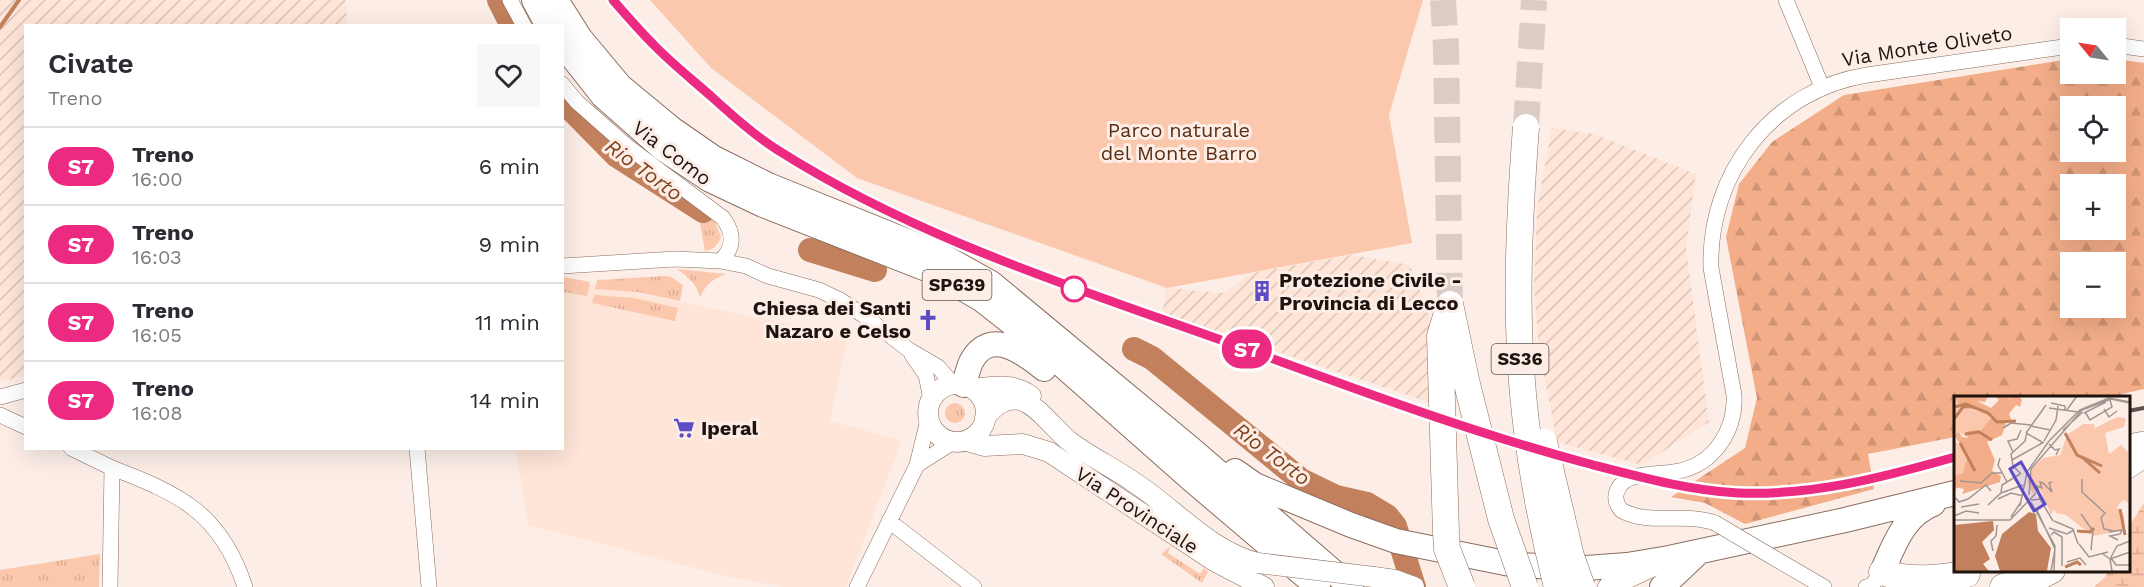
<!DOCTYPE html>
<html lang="it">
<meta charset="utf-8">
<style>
body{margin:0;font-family:"Work Sans",sans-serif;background:#f7f7f7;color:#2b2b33;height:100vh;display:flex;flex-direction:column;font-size:22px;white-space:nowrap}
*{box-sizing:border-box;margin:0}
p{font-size:20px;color:#7c7c81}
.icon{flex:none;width:33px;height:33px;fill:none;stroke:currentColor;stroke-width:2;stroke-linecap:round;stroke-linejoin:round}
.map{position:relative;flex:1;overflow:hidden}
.details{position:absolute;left:24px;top:24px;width:540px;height:426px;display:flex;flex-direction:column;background:#fff;border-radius:0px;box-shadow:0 6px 24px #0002}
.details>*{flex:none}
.badge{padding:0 12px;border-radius:20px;font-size:21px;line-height:39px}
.needle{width:39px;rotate:300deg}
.controls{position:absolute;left:2060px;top:18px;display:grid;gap:12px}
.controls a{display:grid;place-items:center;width:66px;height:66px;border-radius:0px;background:#fff;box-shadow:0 6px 24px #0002;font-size:30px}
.map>.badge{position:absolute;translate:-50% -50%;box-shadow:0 0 0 3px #fff}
.round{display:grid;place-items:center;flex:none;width:63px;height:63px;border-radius:0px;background:#f7f7f7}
.headline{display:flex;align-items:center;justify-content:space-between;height:102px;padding:0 24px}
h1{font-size:28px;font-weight:600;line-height:45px}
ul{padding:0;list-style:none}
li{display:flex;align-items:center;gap:18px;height:78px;padding:0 24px;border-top:2px solid #e1e1e2}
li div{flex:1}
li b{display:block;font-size:22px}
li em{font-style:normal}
li .badge{min-width:66px;font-weight:700;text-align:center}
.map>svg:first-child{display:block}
.built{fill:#fee5d8}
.industrial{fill:url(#industrial-furrows)}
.grass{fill:url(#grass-tufts)}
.forest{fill:url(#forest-firs);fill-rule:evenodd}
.wetland{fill:url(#wetland-marsh)}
.park{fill:#fcc8ad}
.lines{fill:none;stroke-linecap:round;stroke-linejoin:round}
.stream{stroke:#c2805c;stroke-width:4}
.river{stroke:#c2805c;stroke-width:24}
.trunk-tunnel{stroke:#dbcdc6;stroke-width:26;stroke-dasharray:26 13;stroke-linecap:butt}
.minor-casing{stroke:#8a6d5d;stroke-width:16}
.tertiary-casing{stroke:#8a6d5d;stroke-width:21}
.secondary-casing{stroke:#8a6d5d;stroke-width:22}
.primary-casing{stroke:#8a6d5d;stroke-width:26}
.trunk-casing{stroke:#8a6d5d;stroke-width:27}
.minor{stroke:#fff;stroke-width:15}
.tertiary{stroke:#fff;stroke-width:20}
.secondary{stroke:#fff;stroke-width:21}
.primary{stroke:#fff;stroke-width:24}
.trunk{stroke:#fff;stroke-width:26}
.rail{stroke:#5f534d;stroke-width:4}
.minor-bridge-casing{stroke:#8a6d5d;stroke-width:16;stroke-linecap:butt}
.tertiary-bridge-casing{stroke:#8a6d5d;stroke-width:21;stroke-linecap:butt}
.trunk-bridge-casing{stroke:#8a6d5d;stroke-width:27;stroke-linecap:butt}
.minor-bridge{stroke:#fff;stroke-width:15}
.tertiary-bridge{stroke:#fff;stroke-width:20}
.trunk-bridge{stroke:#fff;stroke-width:26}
.line-casing{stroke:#fff;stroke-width:14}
.line{stroke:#ed2a81;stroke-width:9}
.stop-dot{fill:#fff;stroke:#ed2a81;stroke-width:3}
.labels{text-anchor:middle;stroke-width:6;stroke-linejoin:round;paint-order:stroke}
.shield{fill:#fceee7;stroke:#61554e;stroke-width:1.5}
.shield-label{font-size:18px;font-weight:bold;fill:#1e130d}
.street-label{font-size:20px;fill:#1e130d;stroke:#fceee7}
.park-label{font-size:20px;fill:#5a2e13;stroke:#fceee7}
.poi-label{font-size:20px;font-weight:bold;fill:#1e130d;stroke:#fceee7;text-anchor:start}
.water-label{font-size:21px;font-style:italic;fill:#81411a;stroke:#fceee7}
.inset-river{fill:none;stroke:#c2805c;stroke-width:3}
.inset-road{fill:none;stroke:#a39690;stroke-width:1.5}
.view{fill:#5e4cc4;fill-opacity:0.15;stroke:#5e4cc4;stroke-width:3}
.inset-edge{fill:none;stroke:#1e130d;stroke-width:3}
</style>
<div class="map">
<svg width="2144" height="587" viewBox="0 0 2144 587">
<defs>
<pattern id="industrial-furrows" width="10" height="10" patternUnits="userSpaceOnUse" patternTransform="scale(1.5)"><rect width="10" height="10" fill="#fee5d8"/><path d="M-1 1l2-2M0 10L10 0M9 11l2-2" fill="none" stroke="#d9c4b8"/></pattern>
<pattern id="grass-tufts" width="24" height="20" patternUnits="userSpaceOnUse" patternTransform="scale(1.5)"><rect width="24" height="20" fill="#fcc8ad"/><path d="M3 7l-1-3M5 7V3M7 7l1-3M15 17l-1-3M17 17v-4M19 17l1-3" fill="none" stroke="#d8ab94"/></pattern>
<pattern id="forest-firs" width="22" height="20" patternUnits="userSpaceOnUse" patternTransform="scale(1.5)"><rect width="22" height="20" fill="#f3ad88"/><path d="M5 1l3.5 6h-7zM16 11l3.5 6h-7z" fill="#d09474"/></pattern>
<pattern id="wetland-marsh" width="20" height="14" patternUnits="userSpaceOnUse" patternTransform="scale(1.5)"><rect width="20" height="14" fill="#fcc8ad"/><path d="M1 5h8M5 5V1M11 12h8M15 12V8" fill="none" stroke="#d8ab94"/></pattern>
</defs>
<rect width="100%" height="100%" fill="#fceee7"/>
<!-- built -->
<path class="built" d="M563,278L848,336L830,421L902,440L846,587H783L726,576L528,525L516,449L562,448Z"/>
<!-- industrial -->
<path class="industrial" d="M0,0H345L348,25L26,26L25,376L0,381Z
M1552,128L1594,134L1696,174L1686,248L1709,422L1642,465L1557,442L1539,350L1534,287L1537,208Z
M1351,255L1410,265L1432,322L1431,403L1162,313L1167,288L1223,293L1252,273Z"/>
<!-- grass -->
<path class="grass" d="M705,211L715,222L721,237C718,245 713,250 705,251L699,218Z
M677,269L726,274C713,279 706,284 700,297C696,284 689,277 677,269Z
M665,276L671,277L683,285L680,301L637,292L595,289L597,280Z
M563,277L590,282L587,296L563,292Z
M594,295L634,298L678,308L675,321L592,303Z
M945 413a10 10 0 1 1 20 0a10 10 0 1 1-20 0Z
M1171,546L1168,553L1200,574L1204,568L1208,572L1202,583L1161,554Z
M100,554L99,587H0V570Z"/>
<!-- forest -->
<path class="forest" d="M2070,59V74H2115V59L2144,63V389L2105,398H1955V437L1868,454L1874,489L1745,524L1705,503L1671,497L1745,448L1757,398L1726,237L1739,184L1772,142L1844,95ZM2070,106H2115V152H2070ZM2070,184H2115V230H2070ZM2070,262H2115V308H2070Z"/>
<!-- wetland -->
<path class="wetland" d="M2144,503V587H2094L2106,576L2108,571L2128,570V528Z"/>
<!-- park -->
<path class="park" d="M650,0H1423L1389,115L1412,243L1167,288L857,178L711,68Z"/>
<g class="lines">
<!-- stream -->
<path class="stream" d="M0,27L19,0"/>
<!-- river -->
<path class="river" d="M499,0L512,26
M562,100L617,156L703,211
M810,250L875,270
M1134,349L1152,358L1301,480L1336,497L1367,504L1387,516L1395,526L1414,587"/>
<!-- trunk-tunnel -->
<path class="trunk-tunnel" d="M1443,0L1446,47L1450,304
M1526,127L1534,0"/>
<defs>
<path id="minor" d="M510,0L524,26
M1786,0L1822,87
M2115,45L2144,49
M562,84L577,102L628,147L723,218C734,233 735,248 720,261
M562,266L675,259L720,261L746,266L768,276L819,290L840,300L863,315L909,350L938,367L953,384
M912,355L926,375L931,399
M0,397L26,390
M0,415L26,427
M71,448L112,468L110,587
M417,448L429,587
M917,465L953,442
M112,468C180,494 221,513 245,587
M889,521L974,587
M1715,523C1685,512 1648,526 1621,510C1610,497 1618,482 1633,477C1647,473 1664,474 1679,471C1714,464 1736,430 1734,395L1711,268C1708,174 1772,90 1867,75L2070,46
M1781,562L1824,587
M857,587L917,465L928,420
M1866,587L1872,585L1882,572"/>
<path id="tertiary" d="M928 413a29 29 0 1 1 58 0a29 29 0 1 1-58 0Z
M973,389C993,386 1014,383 1031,396
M985,417C995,406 1005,397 1020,400C1037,404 1055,430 1069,441C1090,457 1114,468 1135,483C1174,508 1212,553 1258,563
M967,441L984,446L1023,444L1049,452L1214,561L1264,587
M1374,577L1395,580L1414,587
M1608,587L1656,565"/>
<path id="secondary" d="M2128,445L2144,442
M2128,468L2144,457"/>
<path id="primary" d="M534,0L548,26
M556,0L580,38L620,86L672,129L714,158L768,185L939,254L991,283L1190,448L1351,587
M562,44L603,96L662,148L710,180L763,205L934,272L981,299L1036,342L1192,480L1318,587
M964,385C966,377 968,369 971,362C990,326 1024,353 1044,369
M1235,471L1255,485L1351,525L1396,541L1515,565L1586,568L1627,565L1669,558L1845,520L1955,493
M1882,572C1894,545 1904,515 1933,504
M1662,587L1699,552"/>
<path id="trunk" d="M1882,572C1911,582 1937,578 1967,574
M2003,587L2039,577L2052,570"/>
</defs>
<!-- minor casing -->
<use href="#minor" class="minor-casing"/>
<!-- tertiary casing -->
<use href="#tertiary" class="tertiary-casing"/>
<!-- secondary casing -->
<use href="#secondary" class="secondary-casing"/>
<!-- primary casing -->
<use href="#primary" class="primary-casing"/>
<!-- trunk casing -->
<use href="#trunk" class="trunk-casing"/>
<!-- minor -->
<use href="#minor" class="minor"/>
<!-- tertiary -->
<use href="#tertiary" class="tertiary"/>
<!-- secondary -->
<use href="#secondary" class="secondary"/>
<!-- primary -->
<use href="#primary" class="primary"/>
<!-- trunk -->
<use href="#trunk" class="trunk"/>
<!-- rail -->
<path class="rail" d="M613,0L654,45L742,124L775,148L817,173L903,219L943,238L1077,290L1246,349L1416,412
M2128,411L2144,408
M1736,493C1764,493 1792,493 1819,489C1865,484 1911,469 1955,457"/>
<defs>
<path id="minor-bridge" d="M1715,523L1781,562"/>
<path id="tertiary-bridge" d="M1258,563L1374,577"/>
<path id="trunk-bridge" d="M1526,127C1521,193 1517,259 1519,324C1521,413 1535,501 1557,587
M1450,304L1466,380L1501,519L1525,587
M1448,310L1440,336L1446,533L1447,549L1462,587
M1544,442L1571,556L1582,587"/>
</defs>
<!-- minor-bridge casing -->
<use href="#minor-bridge" class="minor-bridge-casing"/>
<!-- tertiary-bridge casing -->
<use href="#tertiary-bridge" class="tertiary-bridge-casing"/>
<!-- trunk-bridge casing -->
<use href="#trunk-bridge" class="trunk-bridge-casing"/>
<!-- minor-bridge -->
<use href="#minor-bridge" class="minor-bridge"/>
<!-- tertiary-bridge -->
<use href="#tertiary-bridge" class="tertiary-bridge"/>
<!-- trunk-bridge -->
<use href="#trunk-bridge" class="trunk-bridge"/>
</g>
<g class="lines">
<defs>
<path id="line" d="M613,0C626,15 639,30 653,44C671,63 693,80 713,98C733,116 753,134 776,149C925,244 1093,293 1257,353C1366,393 1474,433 1586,463C1636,476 1686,490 1738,493C1813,496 1884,477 1955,457"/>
</defs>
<!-- line casing -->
<use href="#line" class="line-casing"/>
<!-- line -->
<use href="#line" class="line"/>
</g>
<!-- icons -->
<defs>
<symbol id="building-bare" viewBox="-9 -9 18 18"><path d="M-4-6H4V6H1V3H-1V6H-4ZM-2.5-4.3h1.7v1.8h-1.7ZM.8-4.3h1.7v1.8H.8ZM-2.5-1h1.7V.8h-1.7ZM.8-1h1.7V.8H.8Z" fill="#5e4cc4" stroke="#fceee7" stroke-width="2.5" paint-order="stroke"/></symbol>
<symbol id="church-bare" viewBox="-9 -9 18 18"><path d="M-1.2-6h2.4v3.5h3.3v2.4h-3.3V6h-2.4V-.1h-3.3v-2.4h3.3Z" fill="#5e4cc4" stroke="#fceee7" stroke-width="2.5" paint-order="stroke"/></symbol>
<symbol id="supermarket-bare" viewBox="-9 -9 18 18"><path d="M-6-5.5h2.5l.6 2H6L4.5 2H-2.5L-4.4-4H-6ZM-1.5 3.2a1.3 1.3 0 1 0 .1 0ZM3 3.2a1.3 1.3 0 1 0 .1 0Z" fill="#5e4cc4" stroke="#fceee7" stroke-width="2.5" paint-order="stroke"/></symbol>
</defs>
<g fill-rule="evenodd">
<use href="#building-bare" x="1247" y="276" width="30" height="30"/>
<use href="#church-bare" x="913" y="305" width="30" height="30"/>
<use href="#supermarket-bare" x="669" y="413" width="30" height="30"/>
</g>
<!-- markers -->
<circle class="stop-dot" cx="1074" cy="289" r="12"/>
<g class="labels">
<!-- shield labels -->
<g class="shield">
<rect x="922.5" y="270" width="69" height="30" rx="4.5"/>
<rect x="1491.5" y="344" width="57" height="30" rx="4.5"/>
</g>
<g class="shield-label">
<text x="957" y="291">SP639</text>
<text x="1520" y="365">SS36</text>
</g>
<!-- street labels -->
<g class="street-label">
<text transform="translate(1927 46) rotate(-9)" y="7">Via Monte Oliveto</text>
<text transform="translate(672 153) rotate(37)" y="7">Via Como</text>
<text transform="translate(1137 510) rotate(33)" y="7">Via Provinciale</text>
</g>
<!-- park labels -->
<g class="park-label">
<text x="1179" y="137">Parco naturale<tspan x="1179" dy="23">del Monte Barro</tspan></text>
</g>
<!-- poi labels -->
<g class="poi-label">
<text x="1279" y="287">Protezione Civile -<tspan x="1279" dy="23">Provincia di Lecco</tspan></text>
<text x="911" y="315" text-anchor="end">Chiesa dei Santi<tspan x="911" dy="23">Nazaro e Celso</tspan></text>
<text x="701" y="435">Iperal</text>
</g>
<!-- water labels -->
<g class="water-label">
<text transform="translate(644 170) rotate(36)" y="7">Rio Torto</text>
<text transform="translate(1272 454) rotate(37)" y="7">Rio Torto</text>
</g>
</g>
<!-- overview -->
<g transform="translate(1954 396)">
<rect width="176" height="176" fill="#fceee7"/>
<path d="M0,1L7,12L34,17L38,26L21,37H14V42L5,36L0,39ZM0,43L14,60L10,76L3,80H0Z" fill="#fcc8ad"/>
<path d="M0,0H34L31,6L23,5L37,12L45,4L41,0H55V5L56,0H65L68,4L66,11L62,9L55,18L58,25L52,27L48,39L33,46L41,64L38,75L47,80L46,86L8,98L10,93L5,92L12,90L0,93V80L9,77L14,60L0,39L5,36L8,41L14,42V35L27,34L38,21L29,15L7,12Z" fill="#f3ad88"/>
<path d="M163,21L172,22L170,31L151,37L155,58L167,49L174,56L175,107L169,104L163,111L170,120L171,134L139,140L112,119L102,117L100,113L97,119L87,95L78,97L73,85L77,74L89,62L106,59L113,39L129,28H140L141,32Z" fill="#fcc8ad"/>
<path d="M75,116L82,118L84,135L97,152L93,175H46L41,160L48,138ZM39,125L40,134L28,146L36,163L29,168L35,175H0V129Z" fill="#c2805c"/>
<path class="inset-river" d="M0,11L12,8L34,17L43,26L62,25M0,23L9,11L17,10M111,37L123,59L148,70M11,38L25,36L38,44M6,47L21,75M129,62L146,77M166,113L171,139M123,135L136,136L140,132M111,171L123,166L127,169"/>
<path class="inset-road" d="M97,7L111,10V15M95,12L124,16M150,13L155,21L163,15M112,15L123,0M131,16L136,24L158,11L156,4M130,17L152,6M77,30L96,34M49,32L57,27L77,29M109,34L129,16M72,37L92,9M72,37L88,46M90,45L102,24L104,10M95,48L101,54L105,53L102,59M59,56L54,45L63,43L67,34M46,62L44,69L53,86M58,64L90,46M67,78L59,70L57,58L71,45L73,36M128,83V96L151,117L147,122L150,133L160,135L155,136L168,134L166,138L156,140L164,144M6,85L27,87L38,77H48M47,97L48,89L66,78M75,99L77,73L128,14L157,3L176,7M2,102L5,106L14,103L32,89L37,95M44,103L57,97L69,100M86,103L83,90L88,92L86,86L89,87L98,96L95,87L98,86M77,104L86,103L99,125M77,106L101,150L100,175M34,109L47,97L69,89M66,110L73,76L95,45L126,14L155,2L176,6M7,111L25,108M82,112L101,153L97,175M127,118L139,135L137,154M0,120L12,115L25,117M57,121L67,106M0,124H56L82,97M100,125L119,133L124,148M95,132L113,138L120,134M97,139L100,136L108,141V170M125,148L135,161L154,156M39,155L37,145L42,140L43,129M149,158L156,163L163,150L176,145M157,162L162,169H176M113,166L126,162L132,169M158,175L156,163L176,156"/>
<path class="view" d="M67,66L91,108L80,115L56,73Z"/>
<rect width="176" height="176" class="inset-edge"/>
</g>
</svg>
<div class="controls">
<a><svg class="needle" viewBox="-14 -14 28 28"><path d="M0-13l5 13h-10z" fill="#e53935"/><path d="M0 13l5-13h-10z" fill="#7c7c81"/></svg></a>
<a><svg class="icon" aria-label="locate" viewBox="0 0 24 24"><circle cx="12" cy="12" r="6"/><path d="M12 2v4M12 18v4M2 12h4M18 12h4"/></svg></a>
<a>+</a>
<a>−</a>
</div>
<b class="badge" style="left:1247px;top:349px;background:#ed2a81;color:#fff">S7</b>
<section class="details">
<div class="headline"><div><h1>Civate</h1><p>Treno</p></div><a class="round"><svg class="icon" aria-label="heart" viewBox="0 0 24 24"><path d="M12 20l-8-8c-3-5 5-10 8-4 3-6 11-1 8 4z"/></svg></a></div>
<ul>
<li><span class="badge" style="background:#ed2a81;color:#fff">S7</span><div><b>Treno</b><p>16:00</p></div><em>6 min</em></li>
<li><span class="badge" style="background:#ed2a81;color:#fff">S7</span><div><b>Treno</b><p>16:03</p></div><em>9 min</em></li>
<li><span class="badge" style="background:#ed2a81;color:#fff">S7</span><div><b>Treno</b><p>16:05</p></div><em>11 min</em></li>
<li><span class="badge" style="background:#ed2a81;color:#fff">S7</span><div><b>Treno</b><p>16:08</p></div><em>14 min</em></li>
</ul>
</section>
</div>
